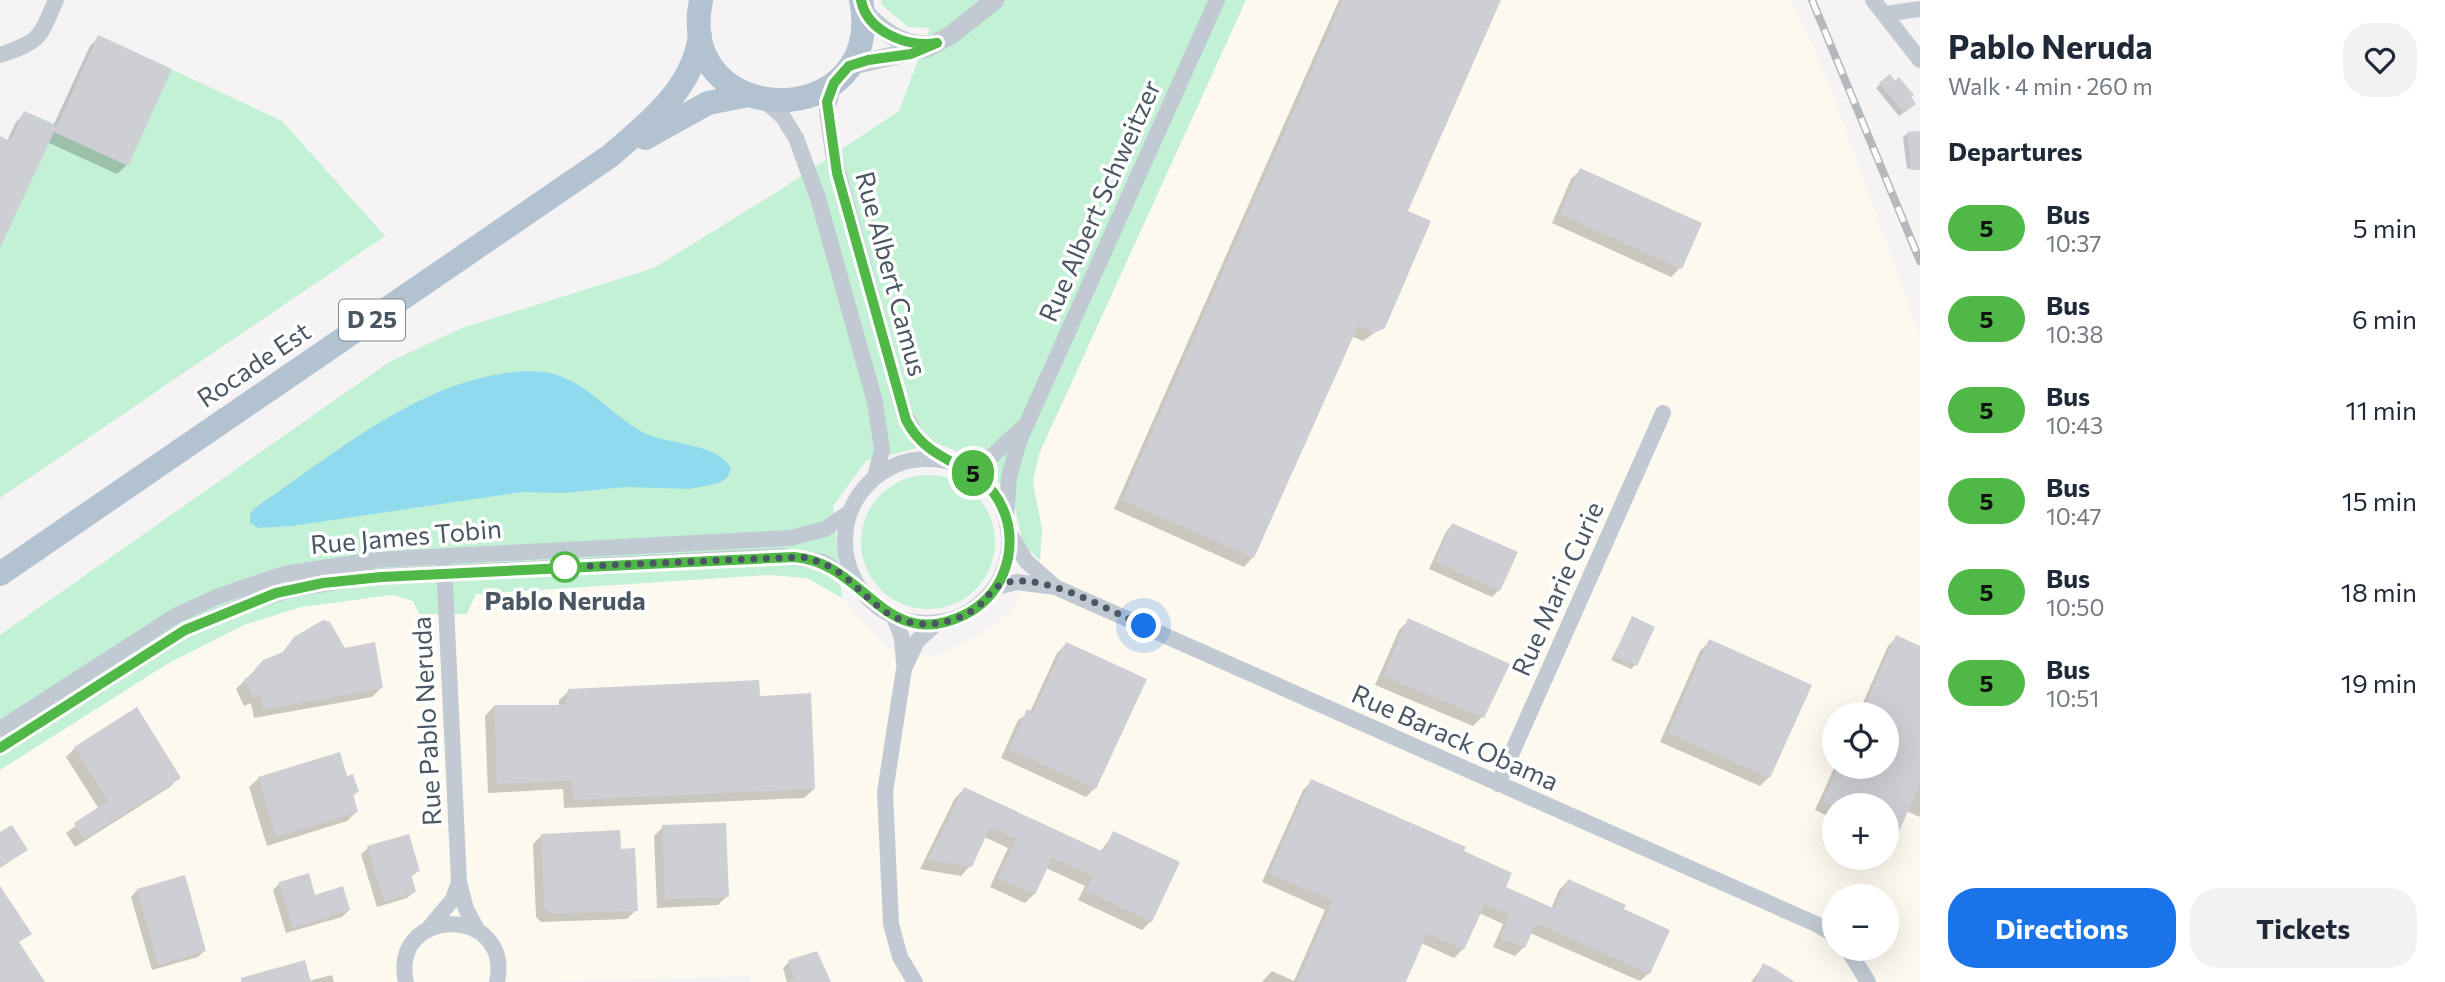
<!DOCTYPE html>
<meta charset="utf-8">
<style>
body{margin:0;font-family:Commissioner,sans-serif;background:#f2f2f3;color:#1f2937;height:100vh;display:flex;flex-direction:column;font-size:26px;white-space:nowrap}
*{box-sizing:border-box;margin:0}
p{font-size:23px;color:#747a83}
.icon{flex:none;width:38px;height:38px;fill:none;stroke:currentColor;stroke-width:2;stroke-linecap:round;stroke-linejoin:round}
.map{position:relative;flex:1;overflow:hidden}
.panel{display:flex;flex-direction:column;background:#fff;width:525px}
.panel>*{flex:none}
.badge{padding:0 14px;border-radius:23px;font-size:24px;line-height:46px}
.buttons{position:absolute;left:1822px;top:702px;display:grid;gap:14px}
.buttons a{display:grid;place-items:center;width:77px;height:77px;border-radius:50%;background:#fff;box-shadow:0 7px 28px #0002;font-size:35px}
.you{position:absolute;width:35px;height:35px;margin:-18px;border:5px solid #fff;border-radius:50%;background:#1a73e8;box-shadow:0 0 0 10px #1a73e833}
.map>.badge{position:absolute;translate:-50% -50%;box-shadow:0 0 0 4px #fff}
h2{padding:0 28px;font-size:26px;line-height:63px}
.round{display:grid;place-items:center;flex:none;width:74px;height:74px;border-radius:28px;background:#f2f2f3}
.headline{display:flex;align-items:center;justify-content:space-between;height:119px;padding:0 28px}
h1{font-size:33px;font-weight:700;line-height:52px}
.primary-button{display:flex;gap:14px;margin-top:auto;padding:14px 28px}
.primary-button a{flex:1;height:80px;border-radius:28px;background:#1a73e8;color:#fff;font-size:28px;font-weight:700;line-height:80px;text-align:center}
.primary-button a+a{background:#f2f2f3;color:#1f2937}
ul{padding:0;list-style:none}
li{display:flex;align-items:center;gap:21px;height:91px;padding:0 28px}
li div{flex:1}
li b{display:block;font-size:26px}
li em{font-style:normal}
li .badge{min-width:77px;font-weight:700;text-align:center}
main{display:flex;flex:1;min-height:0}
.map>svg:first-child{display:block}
.commercial{fill:#fdf9ef;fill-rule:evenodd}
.green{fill:#c3f1d5}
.water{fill:#90daee}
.shadow{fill:#0003}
.building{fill:#cdcfd5}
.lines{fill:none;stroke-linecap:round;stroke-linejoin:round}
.minor{stroke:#c1cad2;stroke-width:16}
.tertiary{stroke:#c1cad2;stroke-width:19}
.primary{stroke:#b3c2d1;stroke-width:24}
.rail-casing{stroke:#b5b8bd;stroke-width:8}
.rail{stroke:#fff;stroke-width:5;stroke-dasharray:16;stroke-linecap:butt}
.line-casing{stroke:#fff;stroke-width:16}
.line{stroke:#50b847;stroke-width:10}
.walk{stroke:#4a5661;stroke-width:7;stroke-dasharray:0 12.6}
.stop-dot{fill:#fff;stroke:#50b847;stroke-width:3.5}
.labels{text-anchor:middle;stroke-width:7;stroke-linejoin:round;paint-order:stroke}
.shield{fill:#fff;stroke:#808990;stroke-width:2}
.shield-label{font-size:24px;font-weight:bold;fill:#4a5661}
.street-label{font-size:26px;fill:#4a5661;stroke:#fff}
.stop-label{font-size:26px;font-weight:bold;fill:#4a5661;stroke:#fff}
</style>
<main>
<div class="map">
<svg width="1920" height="982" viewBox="0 0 1920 982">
<rect width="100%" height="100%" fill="#f5f3f3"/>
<!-- commercial -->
<path class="commercial" d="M1246,0H1791L1828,81L1920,336V982H750L749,976L532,982H0V770L167,664L244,625L301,607L392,595L413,601L476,594L768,575L807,578L842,598L887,649L933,657L981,634L1010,613L1040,560L1042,529L1033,483L1039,454ZM1834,714H1886V766H1834ZM1834,805H1886V858H1834ZM1834,896H1886V948H1834Z"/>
<!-- green -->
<path class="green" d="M882,0H1246L1039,454L1033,483L1042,529L1040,560L1023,545L1012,494L968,456L937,443L866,461L833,506L842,598L807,578L768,575L476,594L467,614H419L413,601L392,595L301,607L244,625L167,664L0,770V635L389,362L462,328L654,268L783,188L899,111L930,28L908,27L881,4Z
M98,35L282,121L385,236L0,498V136L10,141L24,111L57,125Z
M861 542a67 67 0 1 1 134 0a67 67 0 1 1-134 0Z"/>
<!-- water -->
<path class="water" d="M528,371C536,372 546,371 554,374C590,384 615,420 649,435C673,445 720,444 731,469L727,478L719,483L690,489L626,487L563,493L522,492L292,526L258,528L250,523V514L256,507C338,452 425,375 528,371Z"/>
<!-- shadow -->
<path class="shadow" d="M1339,0H1499L1406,212L1383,327L1363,341L1351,336L1253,557L1244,567L1114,509Z
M99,37L127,165L117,174L47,142L0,238V138L7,141L16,122L25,113L53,126L90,46Z
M1889,76L1909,97L1910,108L1899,116L1876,88Z
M1920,132V167L1907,169L1903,137L1908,133Z
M1581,170L1680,268L1671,277L1552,223L1571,179Z
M1452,525L1499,590L1492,597L1429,569L1446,532Z
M1633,618L1635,665L1631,669L1611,660Z
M1408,621L1482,717L1473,726L1375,685L1399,630Z
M1897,637L1920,648V817L1906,811L1896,833L1887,842L1886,805H1834V819L1815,810L1835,766H1886V714H1858L1888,646Z
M295,638L344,650L381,688L372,697L254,718L251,703L244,706L236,689L264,661L280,655Z
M1709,642L1769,777L1760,786L1660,742L1700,651Z
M1066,644L1095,788L1086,797L1001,758L1018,720L1030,712L1057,653Z
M569,691L758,697L814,789L804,798L564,808L563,789L488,793L485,716L494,706H559V700Z
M75,748L179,777L170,787L75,847L66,833L99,809L66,757Z
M259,778H346L357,792L352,797L356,812L347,821L267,846L249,787Z
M1312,781L1461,852L1504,888L1551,909L1559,890L1568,881L1622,910L1649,973L1640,981L1530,933L1524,947L1515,956L1493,947L1503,924L1479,913L1463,949L1454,958L1421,943L1404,982H1262L1272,971L1294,981L1325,910L1262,882L1303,790Z
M964,789L1100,852L1114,833L1151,921L1142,930L1078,900L1085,886L1046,868L1034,894L1025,903L990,887L1008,848L984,837L970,866L961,876L920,869L955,798Z
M663,827L727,896L718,905L657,908L654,836Z
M542,835L619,850L636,910L627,919L541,922L536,917L533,844Z
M368,848L418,871L411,877L414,892L407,898L377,907L361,854Z
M280,883L314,897L349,910L342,917L286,933L273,890Z
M137,890L204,951L198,957L152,970L131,897Z
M789,962L829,982H787L783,968Z
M1763,966L1788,982H1751Z
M332,975L334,982H256L309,981Z"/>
<!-- building -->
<path class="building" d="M1343,0H1501L1408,211L1431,221L1385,328L1374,333L1358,326L1254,558L1122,500Z
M98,35L172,69L128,166L54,132L0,248V136L10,141L24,111L57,126Z
M1890,74L1895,81L1899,77L1914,95L1911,97L1916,104L1904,113L1879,83Z
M1920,131V170H1911L1907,132Z
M1580,168L1702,223L1682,269L1560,214Z
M1452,523L1518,552L1500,591L1435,562Z
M1632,616L1655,627L1637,666L1614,656Z
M1408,618L1510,664L1484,718L1383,676Z
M323,620L330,622L345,648L375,642L383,688L263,710L260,695L253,697L244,679L256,673L255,669L263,660L283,652L294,637Z
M1896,635L1920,646V783L1898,834L1886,829V805H1832L1823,801L1838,766H1886V714H1861Z
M1709,639L1812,685L1770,778L1668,733Z
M1066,642L1147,679L1096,789L1009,749L1027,709L1033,712Z
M759,680L760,696L811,693L815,789L573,800L572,781L497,784L494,705H566L568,689Z
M137,707L181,778L84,839L74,823L108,801L74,747Z
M340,752L347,776L353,774L359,792L353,794L358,812L276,837L258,777Z
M1311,779L1466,847L1464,851L1512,873L1506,887L1555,909L1568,879L1626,905L1624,909L1670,930L1650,974L1536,923L1525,948L1500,938L1510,915L1485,904L1464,950L1427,933L1406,982H1297L1333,901L1269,873Z
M964,787L1104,852L1113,831L1180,862L1152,922L1086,891L1093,876L1052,858L1035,895L998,878L1016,839L990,827L972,867L928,860Z
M726,823L729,897L665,899L662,825Z
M12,825L28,850L0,868V832Z
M620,830L621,849L635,848L638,911L550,914L544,908L541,834Z
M409,834L420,871L411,874L416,892L384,902L367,846Z
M309,873L315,895L343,886L350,910L293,928L279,882Z
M185,875L206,951L158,965L137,889Z
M0,886L32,934L19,942L45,982H0Z
M817,951L831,982H790L795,979L788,960Z
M305,960L311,982H241V978Z
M1763,963L1775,969L1795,982H1755Z"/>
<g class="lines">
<!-- minor -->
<path class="minor" d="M1873,0L1920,60
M1885,14L1920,9
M0,55C41,41 39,39 56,0
M834,83L827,111L833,153L903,411L919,440L945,460
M765,101L783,117L796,138L818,198L875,402L882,450L875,477
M845 541a82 82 0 1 1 164 0a82 82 0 1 1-164 0Z
M959,465L992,456L1021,429
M1006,517L1009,477L1019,441L1217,0
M1010,534L1026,561L1054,586
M444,563L459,882L466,909L478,931
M996,587L1017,582L1055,587L1816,924L1834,935
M894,617L902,638L904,663
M0,729L177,615L219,596L284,574L374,560L790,538L825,529L850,512
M0,748L185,630L248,603L293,589L368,577L782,556L823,562L856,583
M1498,784L1663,413
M428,929L453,899L459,882
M1847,948L1868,982
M406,982C389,906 513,904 497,982
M915,982L900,957L891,924L885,792L904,669L917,641L937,623"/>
<!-- tertiary -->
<path class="tertiary" d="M863,10C880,29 899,45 926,45
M849,66L927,48L951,35L995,0"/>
<!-- primary -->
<path class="primary" d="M701,0C674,133 887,134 861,0
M645,138L708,103L749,95
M0,574L610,156C649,122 692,90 700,36"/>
<defs>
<path id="rail" d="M1812,0L1920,261"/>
</defs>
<!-- rail casing -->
<use href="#rail" class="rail-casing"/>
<!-- rail -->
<use href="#rail" class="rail"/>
</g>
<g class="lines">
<defs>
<path id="line" d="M0,748L185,630L276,593L323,583L381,577L794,557C865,562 884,654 964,615C981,607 996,592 1003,574C1012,553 1012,527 1002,507C980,459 931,469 906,420L837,173L827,102L834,83L849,66L868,60L911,54L937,43C908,48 867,32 861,0"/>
</defs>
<!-- line casing -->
<use href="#line" class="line-casing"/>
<!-- line -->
<use href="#line" class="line"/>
<!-- walk -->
<path class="walk" d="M565,567L801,557C858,567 864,614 914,623C939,627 965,619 983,602C988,597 992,589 998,586C1034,566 1110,611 1144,626"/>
</g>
<!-- markers -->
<circle class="stop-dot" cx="565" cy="567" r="14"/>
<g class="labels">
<!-- shield labels -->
<rect class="shield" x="339" y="299.5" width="66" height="41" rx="5"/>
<g class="shield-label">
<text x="372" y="328">D 25</text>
</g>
<!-- street labels -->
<g class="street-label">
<text transform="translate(1100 201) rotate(-66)" y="9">Rue Albert Schweitzer</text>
<text transform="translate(891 274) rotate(75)" y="9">Rue Albert Camus</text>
<text transform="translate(254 365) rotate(-34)" y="9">Rocade Est</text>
<text transform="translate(406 537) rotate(-5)" y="9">Rue James Tobin</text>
<text transform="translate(1558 589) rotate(-66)" y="9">Rue Marie Curie</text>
<text transform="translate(427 721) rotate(-93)" y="9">Rue Pablo Neruda</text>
<text transform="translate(1455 738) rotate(24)" y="9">Rue Barack Obama</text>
</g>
<!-- stop labels -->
<g class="stop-label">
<text x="565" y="610">Pablo Neruda</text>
</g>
</g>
</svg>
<div class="buttons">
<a><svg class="icon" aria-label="locate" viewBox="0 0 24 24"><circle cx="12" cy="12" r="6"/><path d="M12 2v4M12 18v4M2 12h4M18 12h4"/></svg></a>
<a>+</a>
<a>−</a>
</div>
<div class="you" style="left:1144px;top:626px"></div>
<b class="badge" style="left:973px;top:473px;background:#50b847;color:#111">5</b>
</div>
<section class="panel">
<div class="headline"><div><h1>Pablo Neruda</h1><p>Walk · 4 min · 260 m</p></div><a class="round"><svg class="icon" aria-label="heart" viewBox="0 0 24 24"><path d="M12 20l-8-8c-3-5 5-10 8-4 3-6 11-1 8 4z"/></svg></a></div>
<h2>Departures</h2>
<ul>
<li><span class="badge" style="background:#50b847;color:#111">5</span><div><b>Bus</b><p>10:37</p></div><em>5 min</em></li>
<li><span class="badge" style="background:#50b847;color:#111">5</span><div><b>Bus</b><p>10:38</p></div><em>6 min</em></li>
<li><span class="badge" style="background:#50b847;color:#111">5</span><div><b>Bus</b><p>10:43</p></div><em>11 min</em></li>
<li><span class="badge" style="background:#50b847;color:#111">5</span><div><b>Bus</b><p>10:47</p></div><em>15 min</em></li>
<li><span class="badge" style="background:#50b847;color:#111">5</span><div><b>Bus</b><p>10:50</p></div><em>18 min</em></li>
<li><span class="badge" style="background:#50b847;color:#111">5</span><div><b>Bus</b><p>10:51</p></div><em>19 min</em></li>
</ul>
<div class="primary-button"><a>Directions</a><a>Tickets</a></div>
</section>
</main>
